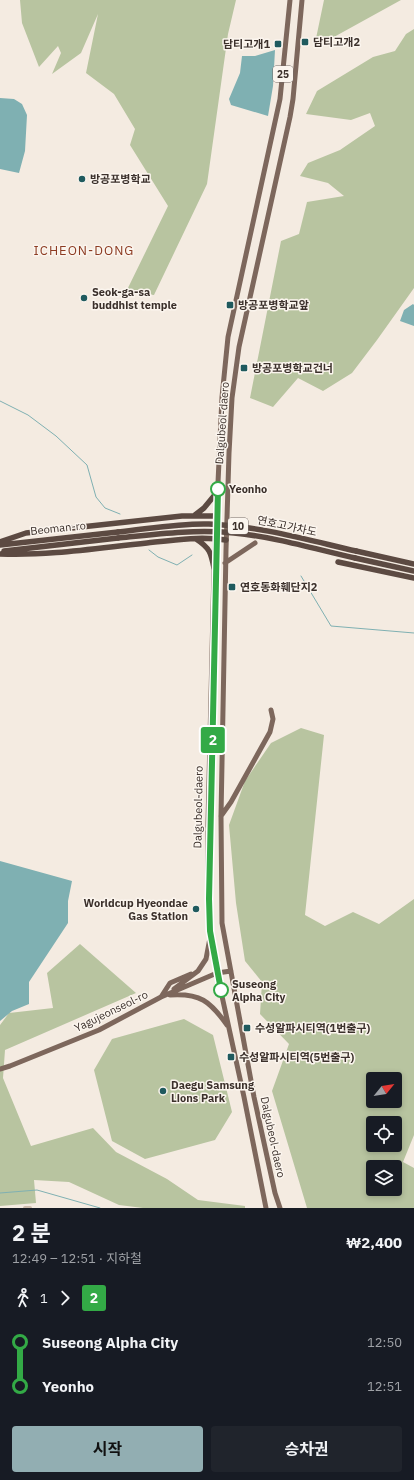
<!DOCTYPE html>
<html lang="ko">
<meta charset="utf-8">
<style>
body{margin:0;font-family:"IBM Plex Sans","Noto Sans KR",sans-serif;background:#20242c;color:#f1f3f6;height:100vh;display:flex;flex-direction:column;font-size:15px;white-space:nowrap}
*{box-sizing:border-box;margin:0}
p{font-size:13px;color:#9ea1a6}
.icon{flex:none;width:22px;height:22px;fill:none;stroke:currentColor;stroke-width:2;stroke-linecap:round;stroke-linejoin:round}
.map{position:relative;height:1208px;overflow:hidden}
.side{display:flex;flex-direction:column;background:#171b24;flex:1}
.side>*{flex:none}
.badge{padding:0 8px;border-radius:3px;font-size:14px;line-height:26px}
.needle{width:26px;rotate:60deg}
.controls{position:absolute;left:366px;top:1072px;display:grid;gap:8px}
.controls a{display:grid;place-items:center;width:36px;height:36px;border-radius:4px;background:#171b24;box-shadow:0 2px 6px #0003;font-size:20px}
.map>.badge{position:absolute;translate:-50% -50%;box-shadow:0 0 0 2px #fff}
.legs{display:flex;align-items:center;gap:6px;height:44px;padding:0 12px;font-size:13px}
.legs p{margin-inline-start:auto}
.summary{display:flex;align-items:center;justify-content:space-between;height:68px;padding:0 12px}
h1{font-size:22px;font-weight:700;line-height:30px}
.cta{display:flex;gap:8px;margin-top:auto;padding:8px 12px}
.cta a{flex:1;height:46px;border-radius:4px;background:#92aeb2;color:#111;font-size:16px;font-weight:700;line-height:46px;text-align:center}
.cta a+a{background:#20242c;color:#f1f3f6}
ul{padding:0 12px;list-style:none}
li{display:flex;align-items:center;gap:14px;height:44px;font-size:15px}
li i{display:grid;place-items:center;width:6px;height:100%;margin:0 5px;background:currentColor}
li i::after{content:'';width:10px;height:10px;margin:-5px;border:3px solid;border-radius:50%;background:#171b24}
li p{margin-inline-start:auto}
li:first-child i{background:linear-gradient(#0000 50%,currentColor 0)}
li:last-child i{background:linear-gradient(currentColor 50%,#0000 0)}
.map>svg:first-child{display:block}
.green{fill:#b8c4a0;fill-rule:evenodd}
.water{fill:#7fb0b2}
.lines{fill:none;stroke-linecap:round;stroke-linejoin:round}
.stream{stroke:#7fb0b2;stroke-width:1}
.minor{stroke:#cdbbac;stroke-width:4}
.major{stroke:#7d675c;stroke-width:5}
.highway{stroke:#5c4a42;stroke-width:5.5}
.highway-bridge{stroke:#5c4a42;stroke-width:5.5}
.line-1-casing{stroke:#fff;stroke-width:9}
.line-1{stroke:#33aa46;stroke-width:6}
.poi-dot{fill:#1f5a5e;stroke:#fbf5ee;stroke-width:1.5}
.stop-1-dot{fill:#fff;stroke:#33aa46;stroke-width:2}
.labels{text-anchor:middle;stroke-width:3;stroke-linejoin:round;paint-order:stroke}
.shield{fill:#fbf5ee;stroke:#756b66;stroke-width:1}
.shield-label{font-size:10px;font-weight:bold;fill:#3b302b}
.poi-label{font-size:11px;font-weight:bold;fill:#3b302b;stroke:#fbf5ee;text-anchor:start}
.street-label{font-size:11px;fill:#3b302b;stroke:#fbf5ee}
.stop-label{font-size:11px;font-weight:bold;fill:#3b302b;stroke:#fbf5ee;text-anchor:start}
.quarter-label{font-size:13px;letter-spacing:1px;fill:#8c3b22;stroke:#fbf5ee}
</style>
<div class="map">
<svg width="414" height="1208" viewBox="0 0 414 1208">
<rect width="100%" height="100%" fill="#f4ebe1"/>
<!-- green -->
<path class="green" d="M20,0H236L228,34L207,184L154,295L126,292L168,206L130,145L135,129L114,94L86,73L98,14L81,53L52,74L61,53L58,46L39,67L22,23Z
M324,0H401L314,48Z
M414,29V288L377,340L352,373L323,391L298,378L273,407L250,398L281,241L299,234L307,202L344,196L328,183L300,176L308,163L340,150L375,126L370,113L351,120L306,114L317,91L373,57L395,51L406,34Z
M301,728L324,735L305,915L325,926L353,912L379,924L414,899V1135L403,1162L414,1168V1208H307L272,1091L289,1044L260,1014L262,982L245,961L236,903L229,825L245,781L271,743ZM373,1079H395V1101H373ZM373,1123H395V1145H373ZM373,1167H395V1189H373Z
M80,944L136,993L5,1050L3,1078L31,1146L93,1128L116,1152L167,1179L198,1200L245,1206V1208H143L119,1205L69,1182L34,1180L36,1203L0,1206V1025L9,1013L53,1008L47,973Z
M184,1019L213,1035L232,1112L215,1140L145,1159L112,1141L94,1070L112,1039Z"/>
<!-- water -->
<path class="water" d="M275,50L273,86L268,116L231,105L229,99L240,73L242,56H255Z
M0,98L14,99L22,104L27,115L25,151L19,173L0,169Z
M413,304L414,305V326L400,321L404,310Z
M0,861L72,881L68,901V923L29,982V1004L12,1011L0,1021Z"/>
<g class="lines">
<!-- stream -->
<path class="stream" d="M0,401L28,415L56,436L87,465L96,497L105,508L120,514
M149,550L158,557L177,565L192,555
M301,576L331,626L414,633
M0,1193L37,1190L100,1208"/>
<!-- minor -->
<path class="minor" d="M25,1208H30"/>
<!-- major -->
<path class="major" d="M225,563L255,543
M221,816L231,802L270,732L273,719L271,710
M174,989L198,971L206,959L210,938
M170,995C200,993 210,1001 227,1025
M161,997L170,983L191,974
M0,1069L10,1066L99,1030L161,997L217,973L231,971
M266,1208L244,1097L220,987L210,928L208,887V823L214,568L222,397L228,337L280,99L290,0
M280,1208L275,1193L254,1097L222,923L221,816L226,550L229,453L232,398L239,347L290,117L293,99L302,0"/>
<!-- highway -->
<path class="highway" d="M195,515L204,508L218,491
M196,539C210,548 211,553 214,568
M0,542L26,533L182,516H217
M0,545L118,532
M4,551L118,538
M356,551L414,564
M0,554C49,556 98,548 147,543C173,540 200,536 226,540
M355,558L414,571
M338,562L414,578"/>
<!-- highway-bridge -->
<path class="highway-bridge" d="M118,532C148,529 179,523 209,524C259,526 308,540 356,551
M118,538C157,534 196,529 234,533C275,537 315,549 355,558"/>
</g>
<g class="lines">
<defs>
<path id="line-1" d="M218,489L209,899L210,931L221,990"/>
</defs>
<!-- line-1 casing -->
<use href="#line-1" class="line-1-casing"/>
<!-- line-1 -->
<use href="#line-1" class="line-1"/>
</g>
<!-- markers -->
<g class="poi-dot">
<rect x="301" y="38" width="8" height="8" rx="2"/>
<rect x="274" y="40" width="8" height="8" rx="2"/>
<circle cx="82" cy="179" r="4"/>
<circle cx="84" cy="298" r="4"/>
<rect x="226" y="301" width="8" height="8" rx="2"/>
<rect x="240" y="364" width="8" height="8" rx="2"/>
<rect x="228" y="583" width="8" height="8" rx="2"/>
<circle cx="196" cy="909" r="4"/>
<rect x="243" y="1024" width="8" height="8" rx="2"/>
<rect x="227" y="1053" width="8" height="8" rx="2"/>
<circle cx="163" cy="1091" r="4"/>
</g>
<g class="stop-1-dot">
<circle cx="218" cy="489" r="7"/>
<circle cx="221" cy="990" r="7"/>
</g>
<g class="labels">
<!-- shield labels -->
<g class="shield">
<rect x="273" y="66" width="20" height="16" rx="3"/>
<rect x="228" y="518" width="20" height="16" rx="3"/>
</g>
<g class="shield-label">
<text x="283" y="78">25</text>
<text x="238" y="530">10</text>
</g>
<!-- poi labels -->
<g class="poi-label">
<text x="313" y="46">담티고개2</text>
<text x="270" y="48" text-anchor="end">담티고개1</text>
<text x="90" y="183">방공포병학교</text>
<text x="92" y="296">Seok-ga-sa<tspan x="92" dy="13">buddhist temple</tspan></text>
<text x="238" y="309">방공포병학교앞</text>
<text x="252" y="372">방공포병학교건너</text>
<text x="240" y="591">연호동화훼단지2</text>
<text x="188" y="907" text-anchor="end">Worldcup Hyeondae<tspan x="188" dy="13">Gas Station</tspan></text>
<text x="255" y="1032">수성알파시티역(1번출구)</text>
<text x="239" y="1061">수성알파시티역(5번출구)</text>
<text x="171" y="1089">Daegu Samsung<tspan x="171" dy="13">Lions Park</tspan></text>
</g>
<!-- street labels -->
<g class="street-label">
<text transform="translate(222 423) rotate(-86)" y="4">Dalgubeol-daero</text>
<text transform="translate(287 526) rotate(12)" y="4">연호고가차도</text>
<text transform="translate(58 528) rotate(-6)" y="4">Beoman-ro</text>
<text transform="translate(198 807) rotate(-89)" y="4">Dalgubeol-daero</text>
<text transform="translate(111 1011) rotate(-26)" y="4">Yagujeonseol-ro</text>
<text transform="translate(273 1137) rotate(78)" y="4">Dalgubeol-daero</text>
</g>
<!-- stop labels -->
<g class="stop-label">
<text x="229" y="493">Yeonho</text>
<text x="232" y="988">Suseong<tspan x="232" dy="13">Alpha City</tspan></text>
</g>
<!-- quarter labels -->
<g class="quarter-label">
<text x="84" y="255">ICHEON-DONG</text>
</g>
</g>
</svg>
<div class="controls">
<a><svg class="needle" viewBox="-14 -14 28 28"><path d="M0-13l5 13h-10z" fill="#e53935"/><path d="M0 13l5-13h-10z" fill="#9ea1a6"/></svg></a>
<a><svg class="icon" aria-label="locate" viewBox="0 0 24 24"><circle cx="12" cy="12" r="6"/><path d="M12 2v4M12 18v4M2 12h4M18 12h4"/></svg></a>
<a><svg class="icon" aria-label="layers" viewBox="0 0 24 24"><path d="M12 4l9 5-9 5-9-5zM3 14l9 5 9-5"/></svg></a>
</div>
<b class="badge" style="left:213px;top:740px;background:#33aa46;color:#fff">2</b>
</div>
<section class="side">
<div class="summary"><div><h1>2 분</h1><p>12:49 – 12:51 · 지하철</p></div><b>₩2,400</b></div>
<div class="legs"><svg class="icon" aria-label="walk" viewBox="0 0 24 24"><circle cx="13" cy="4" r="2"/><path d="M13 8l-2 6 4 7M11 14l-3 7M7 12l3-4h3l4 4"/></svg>1<svg class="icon" aria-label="forward" viewBox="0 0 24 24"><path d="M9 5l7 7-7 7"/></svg><b class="badge" style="background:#33aa46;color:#fff">2</b></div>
<ul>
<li><i style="color:#33aa46"></i><b>Suseong Alpha City</b><p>12:50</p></li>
<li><i style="color:#33aa46"></i><b>Yeonho</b><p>12:51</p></li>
</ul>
<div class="cta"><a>시작</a><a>승차권</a></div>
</section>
